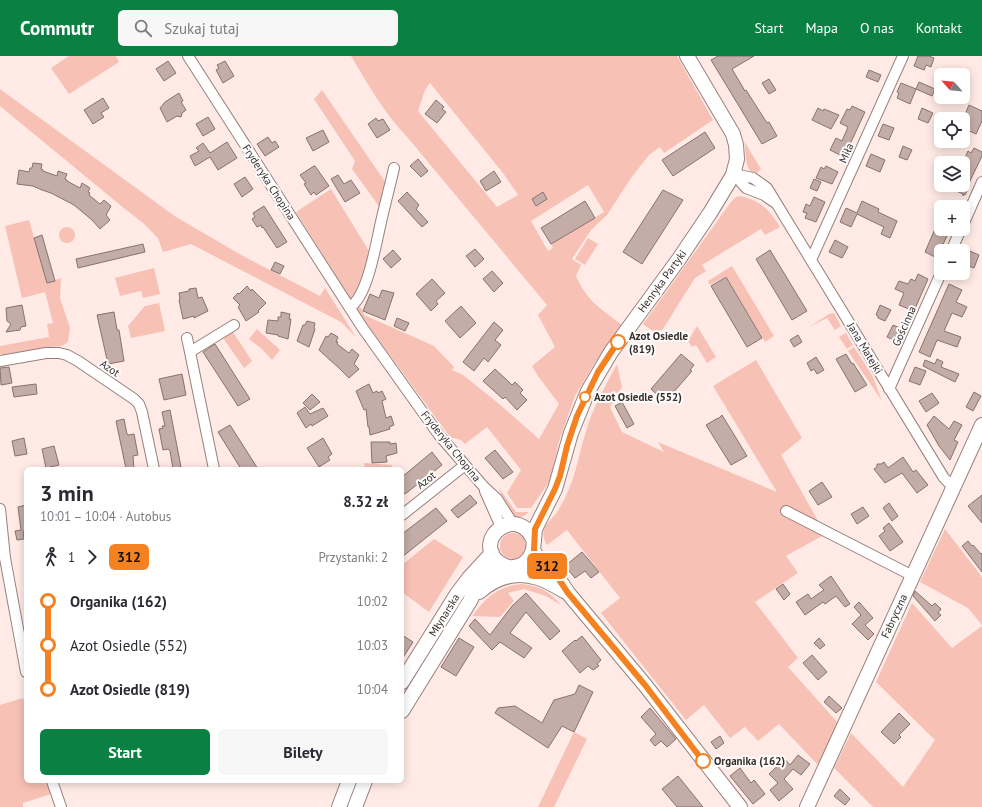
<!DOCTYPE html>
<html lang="pl">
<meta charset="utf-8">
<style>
body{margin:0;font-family:"PT Sans",sans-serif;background:#f7f7f7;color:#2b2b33;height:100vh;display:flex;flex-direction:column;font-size:15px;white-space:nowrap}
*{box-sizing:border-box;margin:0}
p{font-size:13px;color:#7c7c81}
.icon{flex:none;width:22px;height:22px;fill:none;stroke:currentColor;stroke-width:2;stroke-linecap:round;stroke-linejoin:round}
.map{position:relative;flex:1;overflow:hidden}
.sheet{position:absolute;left:24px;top:411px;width:380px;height:316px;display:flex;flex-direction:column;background:#fff;border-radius:6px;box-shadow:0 2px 10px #0003}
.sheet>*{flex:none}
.badge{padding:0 8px;border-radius:6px;font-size:14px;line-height:26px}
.needle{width:26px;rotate:297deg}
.tools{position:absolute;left:934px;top:12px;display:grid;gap:8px}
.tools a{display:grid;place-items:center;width:36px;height:36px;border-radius:6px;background:#fff;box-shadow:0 2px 10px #0003;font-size:20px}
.map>.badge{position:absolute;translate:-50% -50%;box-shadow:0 0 0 2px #fff}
.legs{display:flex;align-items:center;gap:6px;height:44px;padding:0 16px;font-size:13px}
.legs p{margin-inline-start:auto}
.overview{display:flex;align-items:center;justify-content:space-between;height:68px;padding:0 16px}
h1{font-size:22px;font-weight:600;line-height:30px}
.cta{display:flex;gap:8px;margin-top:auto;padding:8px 16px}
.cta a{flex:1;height:46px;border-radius:6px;background:#0b8043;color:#fff;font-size:16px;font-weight:600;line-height:46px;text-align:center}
.cta a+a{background:#f7f7f7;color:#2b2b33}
ul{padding:0 16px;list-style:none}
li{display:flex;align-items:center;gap:14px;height:44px;font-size:15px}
li i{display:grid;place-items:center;width:6px;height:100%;margin:0 5px;background:currentColor}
li i::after{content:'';width:10px;height:10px;margin:-5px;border:3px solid;border-radius:50%;background:#fff}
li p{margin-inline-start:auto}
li:first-child i{background:linear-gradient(#0000 50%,currentColor 0)}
li:last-child i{background:linear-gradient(currentColor 50%,#0000 0)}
header{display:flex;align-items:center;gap:24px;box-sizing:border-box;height:56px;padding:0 20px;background:#0b8043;color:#fff}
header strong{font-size:19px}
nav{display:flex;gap:22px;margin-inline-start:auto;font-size:14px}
.search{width:280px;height:36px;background:#f7f7f7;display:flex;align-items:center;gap:10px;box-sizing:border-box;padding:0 14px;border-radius:6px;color:#7c7c81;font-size:15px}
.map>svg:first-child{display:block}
.green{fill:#f8c1b6;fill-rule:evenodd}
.building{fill:#c4aca7;stroke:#89726d}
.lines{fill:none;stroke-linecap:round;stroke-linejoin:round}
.street-casing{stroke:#97807b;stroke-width:12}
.secondary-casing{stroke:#97807b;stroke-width:16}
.street{stroke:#fff;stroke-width:10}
.secondary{stroke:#fff;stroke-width:14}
.line-1-casing{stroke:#fff;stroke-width:9}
.line-1{stroke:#f58220;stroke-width:6}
.stop-1-dot{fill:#fff;stroke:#f58220;stroke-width:2}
.labels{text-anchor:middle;stroke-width:4;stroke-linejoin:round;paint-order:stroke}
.street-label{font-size:11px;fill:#382e2c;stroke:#fcfcfc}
.stop-label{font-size:11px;font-weight:bold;fill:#382e2c;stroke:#fcfcfc;text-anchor:start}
</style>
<header>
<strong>Commutr</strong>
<div class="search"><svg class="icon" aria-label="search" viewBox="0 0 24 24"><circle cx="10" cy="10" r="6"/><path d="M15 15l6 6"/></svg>Szukaj tutaj</div>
<nav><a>Start</a><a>Mapa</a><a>O nas</a><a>Kontakt</a></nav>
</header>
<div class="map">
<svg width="982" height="751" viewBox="0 0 982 751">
<rect width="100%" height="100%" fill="#ffeae5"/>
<!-- green -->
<path class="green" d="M69,0H116L119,6L69,38L51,12Z
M351,0H677L713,64L664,97L660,91L649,99L631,122L607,159L591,174L572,203L581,209L576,220C587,245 601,253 622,269L594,308L575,340L559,385L552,417L547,429L531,452H517L507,437L521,414L487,371L465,388L461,384L450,381L361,260L296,156L331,133L369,195L360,230L353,242L363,255L364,259L434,290L454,311L452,314L463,319L498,347L539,383L559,348L538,320L532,310L555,291L538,259L547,249L408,82C386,60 367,27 351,0ZM430,27L503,117L518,139L497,151L418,55L425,34ZM588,129L604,156L551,188L553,192L548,195L531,165Z
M0,33L176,161L243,200L320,240L325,232L356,281L341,266L191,188L163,196L158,182L143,167L125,153L0,50Z
M322,34L386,127L381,153L352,113L355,105L314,43Z
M744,85L761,113L755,119C743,112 747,96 744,85Z
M740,140C762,145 769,154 780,171L765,179L761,173L702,209L706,215L695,222L663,273C654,278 650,273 643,268L731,146L736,141Z
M29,164L47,227L61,222L60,242L70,272L68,286L62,290L50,291L12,300H8L0,298V290L49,281L47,268L53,267L45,236L22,242L5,170Z
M59 179a8 8 0 1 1 16 0a8 8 0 1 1-16 0Z
M588,182L598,188L585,209L575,203Z
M732,210L774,280L765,286L726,220L710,229L708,225Z
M154,212L160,238L143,242L141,235L120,240L115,222Z
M159,247L165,275L131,282L128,270L145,250Z
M834,257L841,270L835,274L827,262L809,271L829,258Z
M697,270L716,301L707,307L696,289L692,291L688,285Z
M257,273L280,294L272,304L262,293L249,283Z
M233,276L252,305L244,312L223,282Z
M846,277L853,289L847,293L839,281Z
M854,291L872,319L882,345L848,295Z
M756,304L802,382L781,399L817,463L822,480L786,500L798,517L755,546L798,602L788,611L838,667L818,709L779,668L758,685L745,671L730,682L704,649L686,664L601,557L620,542L567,474L547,489C537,473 549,467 558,455C560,451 563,446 565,442C577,418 580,391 589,366C596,346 607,327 617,308L622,331L610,351L622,376L664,396L658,386L777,436L713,330Z
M364,407L392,409L391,413H365Z
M499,432L516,456H529C510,473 504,446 499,432Z
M945,473L982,521V569L968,552L920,526Z
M500 490a13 13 0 1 1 26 0a13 13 0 1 1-26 0Z
M434,483L463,501L429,556L402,536V509Z
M482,513L402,646V639L461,541Z
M521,528C538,529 551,536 561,549L546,540L524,533L508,537L514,545L500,561L472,560C487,541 496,531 521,528Z
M912,547L952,592L982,570V751H873L834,712L851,677L903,731L935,684L876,626Z
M23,642L26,654V725H47L51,738L23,747V751H0V649Z
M574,676L587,683L554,751H538Z"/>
<!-- building -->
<path class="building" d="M718,0H754L732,13L745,35L746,34L767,67L769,66L777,80L762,88L711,4Z
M918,0H929L934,2L931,11L926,9L924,14L914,10Z
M168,5L176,17L164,25L156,13Z
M225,5L234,20L223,27L216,14L219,12L217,9Z
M869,14L881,19L878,26L866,21Z
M769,23L776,34L769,38L762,27Z
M919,26L935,33L932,40L916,33Z
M901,27L916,33L910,48L897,42L899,37L897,36Z
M179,37L183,45L181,46L186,54L182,57L181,61L177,60L167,66L160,52L165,46Z
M103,42L109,52L101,57L104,61L93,68L84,54Z
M436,44L444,51L442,53L446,56L437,67L425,58Z
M969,49L982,55V65L976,78L963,72V63Z
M852,50L865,56L844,101L830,94L836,82L842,85L848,71L840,67L847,53L850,54Z
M818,52L823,55L824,53L839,59L831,73L812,64Z
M922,52L933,57L928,67L918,63Z
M208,61L215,73L203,80L196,68Z
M376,62L378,65L383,63L390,74L377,82L368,68Z
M883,68L894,72L889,84L878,80Z
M323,74L329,86L313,95L306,82Z
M705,76L715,92L673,120L662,104Z
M268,81L272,87L275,85L279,91L265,100L257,88Z
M227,86L237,102L218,114L210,101L195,110L190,100L199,95L196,92L203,87L210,97Z
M903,90L912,94L907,104L899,101Z
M974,92L982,96V100L968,129H970L965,139L964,138L963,140V138L943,129H963V114L966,108L963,106L968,95L971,97Z
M871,98L885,104L880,116L866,110Z
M418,103L428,115L421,121L410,110Z
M33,107L42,108L41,113L43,114V115L57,120L58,115L67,118L65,123L67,124V125L80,132L82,127L90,132L88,136L90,137L89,139L100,148L104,144L111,150L106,159L110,164L100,173L92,164L74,149L51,137L42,134L33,130L17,128L19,114L29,116L30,112H32Z
M314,110H315L329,130L316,139L314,136L311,139L304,128L306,127L300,119Z
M826,110L838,116L832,128L816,122L821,111L824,113Z
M494,115L501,126L486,135L480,125Z
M338,119L344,128L351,124L360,137L345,146L331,123Z
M245,121L253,133L242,141L234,128Z
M814,123L821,126L817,135L810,132Z
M663,134L683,144L642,208L623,196Z
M407,136L419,149L416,153L428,166L422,171L398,145Z
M543,136L547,143L536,150L532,143Z
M814,141L825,146L816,166L805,162L807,157L803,156L806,148L810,150Z
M585,145L595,162L551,188L541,172Z
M862,145L879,153L878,156L897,165L890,182L881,178L884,171L857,158L851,171L840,166L846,152L857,157Z
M264,150L287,186L277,192L263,171L262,172L261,169L257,171L252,163L255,161L253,157Z
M941,159V173H950L937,202L925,196Z
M42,179L55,225L47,227L34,182Z
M835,184L848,191L842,202L829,196Z
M143,188L145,196L78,212L76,203Z
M963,192L979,199L974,212L963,208Z
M475,193L484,203L475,211L466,200Z
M393,194L401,203L391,212L383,203Z
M770,194L807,255L792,264L756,203Z
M275,206L284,210L280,218L271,214Z
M492,215L503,227L494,236L483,223Z
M918,218L928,223L914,255L899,249L904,237L895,233L899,225L908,228L911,223L915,225Z
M726,221L762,282L747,291L711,230Z
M432,223L445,237L436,245L438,248L431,255L416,238Z
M949,228L962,234L956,246L967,251L962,261L952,257L944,275L961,281L957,291L937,284L930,301L919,296Z
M247,230L251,235L252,233L266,247L258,255L259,256L246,265L238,251L240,249L233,242L238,237L239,238Z
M196,232L198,242L202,241L208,255L194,262V260L183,263L179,244L180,243L179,237L189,235V233Z
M382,234L394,237L385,264L363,255L370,238L379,242Z
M22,249L26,270L21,271L20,274L6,276L11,268L7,265L6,252Z
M880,249L891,254L885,265L878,262V260L876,259Z
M461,250L476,267L460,282L445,265Z
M114,256L117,274H119L124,305L108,308L97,259Z
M281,256L290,258L289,263H291L288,283L278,280V279L266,277L268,264L278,265V261H281Z
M397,262L409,267L405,275L394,270Z
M307,265L315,267L314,272L315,273L309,291L297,285L303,269H305Z
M494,266L503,274L495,284L501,289L488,306L484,302L474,315L463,306Z
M893,269L905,274L900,287L887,281Z
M331,277L338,281L336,286H338L337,288L349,297L352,293L359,299L354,308L359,313L349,322L340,313L319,294L326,280L328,281Z
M798,279L802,286L794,291L790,284Z
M215,288L250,343L238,350L203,296Z
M681,298L694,309L690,314L692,315L665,346L651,333Z
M846,298L852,308L853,307L867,329L855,336L836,303Z
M816,301L824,314L817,318L814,313L811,315L807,307Z
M937,303L943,306L941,311L959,318L955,326L923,310L925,304L935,308Z
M9,311L12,327L1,329L0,312Z
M915,311L926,315L920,329L909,325Z
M495,313L509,326L512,329L515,326L523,334L520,337L527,344L517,354L505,341L503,343L483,325Z
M182,318L186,339L164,344L159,323Z
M36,328L37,338L14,341L12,331Z
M369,328L373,337L377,335L378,337L382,335L386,343L382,345L386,362L391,360L394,369L389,371L390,373L370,379L369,371H368L366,353L364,354L356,335Z
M974,336L981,340L973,355L966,351Z
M932,337L939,347L926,356L919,345Z
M312,338L320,346L310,354L303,347Z
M622,346L634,368L627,372L615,350Z
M305,351L310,358L323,352L328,360L312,370L311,368L306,372L297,357Z
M170,354L181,411L173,413L170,395L168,393L163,394L159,373L163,372L162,370H165L162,356Z
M722,359L747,400L731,409L706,369L718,362V363Z
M934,360L949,373L954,365L962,369L954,384L958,386L950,404L939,390L927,369Z
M124,363L127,378L128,379L134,378L138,399L133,400L134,413H126L116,365Z
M230,369L258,413H241L218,376Z
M24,382L27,398L15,400L12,385Z
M323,382L332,398L328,401L330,404L319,411L307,392Z
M371,386H390V388L396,387L397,397L386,400L387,406L372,407Z
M54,390L59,409L46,412L42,393Z
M495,394L513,416L503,423L485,402Z
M432,396L442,409L405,438L402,434V421Z
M903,401L913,416L916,414L928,429L917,437L902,417L885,427L874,413L877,411V408H881L884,406L888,412Z
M822,426L832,441L818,449L809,435Z
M470,439L477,447L458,462L451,454Z
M982,439V467L968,450Z
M889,447L898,460L892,465L883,452Z
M26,449V475H23L24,483L17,484L15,475L21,474L18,451Z
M863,451L869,460L857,468L851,458Z
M436,452L447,465L402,501V478Z
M889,467L903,486L890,495L879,480L885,475L883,472Z
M968,485L972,490L973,489L981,498L982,497V516L962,490Z
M582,496L599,516L591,522L585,515L575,522L565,510Z
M831,520L850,548L845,551L836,540L825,548L823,546L805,559L796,546L808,538L811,543L818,538L824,534L819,529Z
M783,528L790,538L784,544L776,533Z
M915,535L932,550L935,547L941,553L938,557L941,559L935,565L913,540Z
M526,537L560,575L550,584L526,556L510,577L532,592L524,602L500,586L492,594L469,570L475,563L490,579L512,550Z
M859,546L873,562L865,569L874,578L868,584L852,568L861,559L854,551Z
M402,579L413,586L402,603Z
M582,580L601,604L597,608L599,610L593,614L588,610L580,617L562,595L575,584L576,585Z
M459,582L474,591L456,620L441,611Z
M819,582L825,589L820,593L814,587Z
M812,599L827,616L818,624L803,607Z
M579,629L593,636L574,676L562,670L548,692L495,657L498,652L515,650L542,667L554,644L575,638Z
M829,640L842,652L836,657L824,646Z
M650,652L676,683L667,691L661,685L655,690L650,684L656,678L641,661Z
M899,657L910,668L899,679L901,681L894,688L881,676Z
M720,680L724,687L716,693L711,686Z
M798,699L810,708L801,719L793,713L784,723L793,733L779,745L770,734L778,727L769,718L785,703L790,709Z
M740,712L751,727L754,724L765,738L753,748L730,720Z
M678,720L703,751H677L662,733Z
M840,733L850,743L845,749L834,740Z"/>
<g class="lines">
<defs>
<path id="street" d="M188,0L362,271L439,379L484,431L497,443L513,468
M734,118L753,122L767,132L944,422L954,432
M734,118L746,132L764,139L774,146
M963,169L982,126
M951,195L961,173
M811,204L903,0
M350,251C368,240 376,187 381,166C385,148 390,130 394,112
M187,282L190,296
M0,305L46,297H59L67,299L78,305L134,343L139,348L142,356L154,413
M889,333L941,217
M214,413L190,296L234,269
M485,435L501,471
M0,453L5,502L26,616
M786,455L913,520
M402,459L465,409
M52,725L61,751"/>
<path id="secondary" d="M687,0L733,78L736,89L737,103L733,119L710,157L679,203L611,296L588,335L571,377L555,433L535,473L533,494L539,504L554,516L568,537L645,629L740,751
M533,494C530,503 525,510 514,511C508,512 502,509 497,505C473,482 518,447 534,485
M479,536C496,521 516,515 538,522C548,525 557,531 566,536
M402,626L457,538L469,522L492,497
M402,655L470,545C478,528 484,516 502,508
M339,751L349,725
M355,751L365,725
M807,751L982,369"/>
</defs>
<!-- street casing -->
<use href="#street" class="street-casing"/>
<!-- secondary casing -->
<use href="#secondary" class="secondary-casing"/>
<!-- street -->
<use href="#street" class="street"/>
<!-- secondary -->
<use href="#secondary" class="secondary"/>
</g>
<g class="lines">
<defs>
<path id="line-1" d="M618,286L598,316L577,360L567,390L560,420L555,433L535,473L534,494L539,504L554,516L568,537L645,629L703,705"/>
</defs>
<!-- line-1 casing -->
<use href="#line-1" class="line-1-casing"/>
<!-- line-1 -->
<use href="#line-1" class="line-1"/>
</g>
<!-- markers -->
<g class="stop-1-dot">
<circle cx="618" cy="286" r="7"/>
<circle cx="585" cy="341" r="5"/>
<circle cx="703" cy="705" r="7"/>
</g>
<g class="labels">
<!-- street labels -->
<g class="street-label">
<text transform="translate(846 97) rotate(-66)" y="4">Miła</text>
<text transform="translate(269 126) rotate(57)" y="4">Fryderyka Chopina</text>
<text transform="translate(662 225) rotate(-54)" y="4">Henryka Partyki</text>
<text transform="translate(904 270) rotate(-66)" y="4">Gościnna</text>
<text transform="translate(865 292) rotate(59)" y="4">Jana Matejki</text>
<text transform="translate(110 312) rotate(34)" y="4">Azot</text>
<text transform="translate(451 390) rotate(51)" y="4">Fryderyka Chopina</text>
<text transform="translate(426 424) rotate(-38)" y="4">Azot</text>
<text transform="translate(444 559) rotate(-58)" y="4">Młynarska</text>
<text transform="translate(894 560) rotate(-65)" y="4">Fabryczna</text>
</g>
<!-- stop labels -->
<g class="stop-label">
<text x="629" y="284">Azot Osiedle<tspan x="629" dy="13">(819)</tspan></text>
<text x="594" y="345">Azot Osiedle (552)</text>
<text x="714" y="709">Organika (162)</text>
</g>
</g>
</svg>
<div class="tools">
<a><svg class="needle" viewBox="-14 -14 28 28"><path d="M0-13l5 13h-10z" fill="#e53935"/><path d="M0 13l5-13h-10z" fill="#7c7c81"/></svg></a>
<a><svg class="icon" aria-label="locate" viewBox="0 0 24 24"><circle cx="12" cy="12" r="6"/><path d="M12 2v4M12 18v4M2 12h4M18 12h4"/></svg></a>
<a><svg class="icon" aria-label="layers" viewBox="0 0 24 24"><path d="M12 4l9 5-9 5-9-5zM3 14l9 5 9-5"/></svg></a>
<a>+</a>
<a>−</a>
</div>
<b class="badge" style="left:547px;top:510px;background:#f58220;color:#111">312</b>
<section class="sheet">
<div class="overview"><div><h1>3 min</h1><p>10:01 – 10:04 · Autobus</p></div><b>8.32 zł</b></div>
<div class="legs"><svg class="icon" aria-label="walk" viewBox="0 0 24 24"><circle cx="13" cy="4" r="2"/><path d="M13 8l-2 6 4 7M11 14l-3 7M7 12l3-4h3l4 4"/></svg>1<svg class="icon" aria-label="forward" viewBox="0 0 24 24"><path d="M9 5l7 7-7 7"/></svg><b class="badge" style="background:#f58220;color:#111">312</b><p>Przystanki: 2</p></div>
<ul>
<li><i style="color:#f58220"></i><b>Organika (162)</b><p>10:02</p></li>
<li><i style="color:#f58220"></i><span>Azot Osiedle (552)</span><p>10:03</p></li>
<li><i style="color:#f58220"></i><b>Azot Osiedle (819)</b><p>10:04</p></li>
</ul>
<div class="cta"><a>Start</a><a>Bilety</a></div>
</section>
</div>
